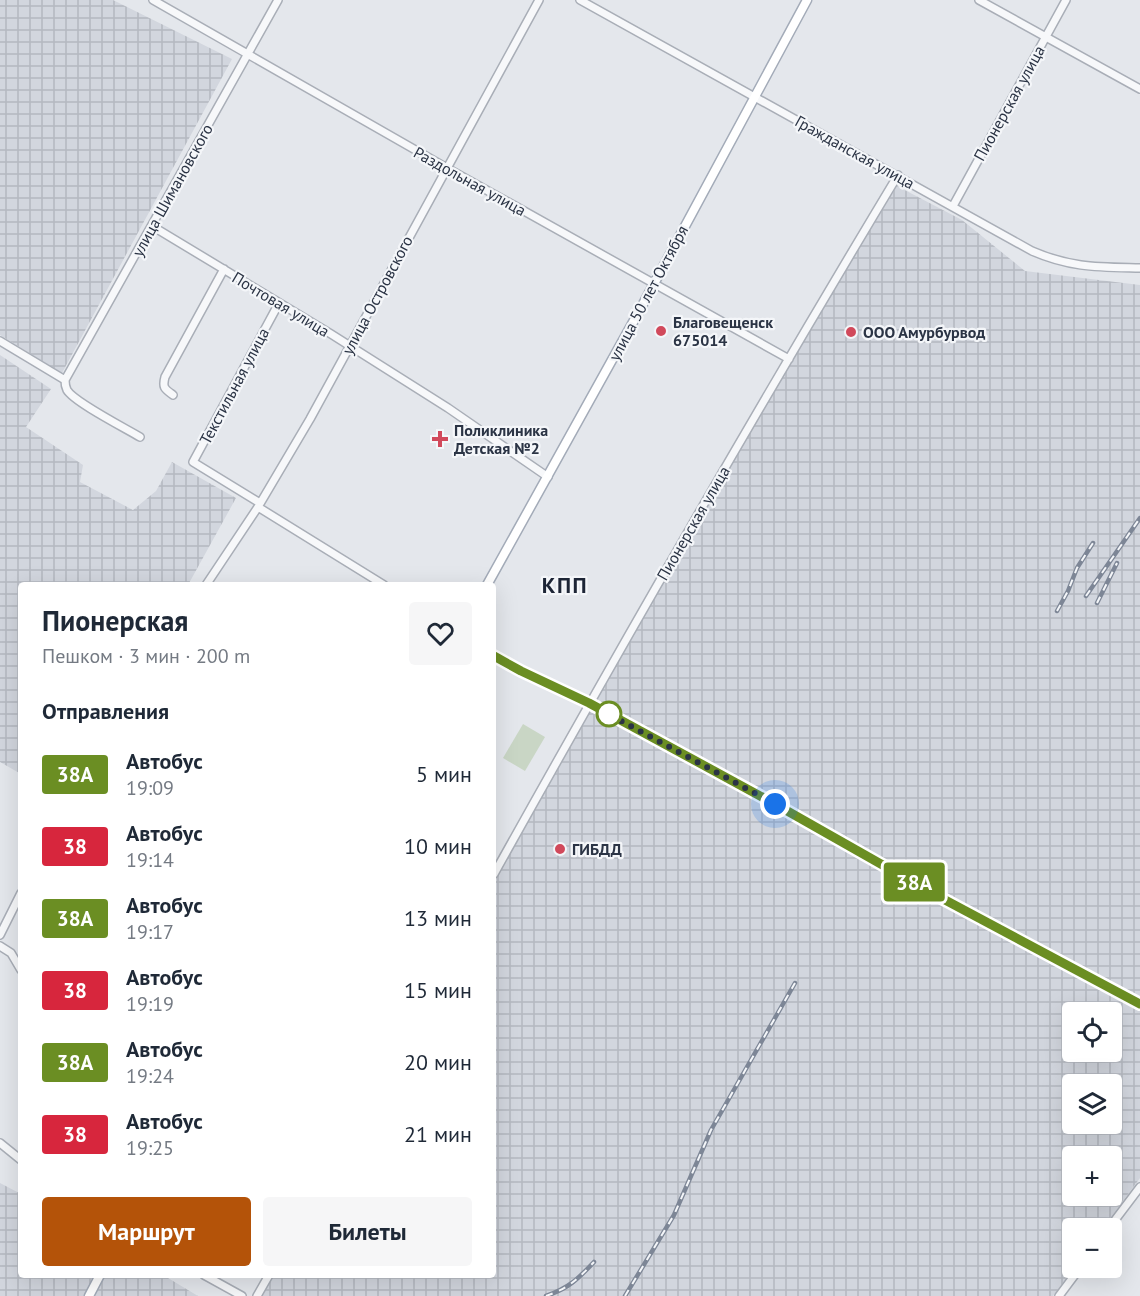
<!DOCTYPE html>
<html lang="ru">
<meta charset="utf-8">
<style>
body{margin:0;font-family:"PT Sans",sans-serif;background:#f6f6f7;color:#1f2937;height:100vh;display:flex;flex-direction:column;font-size:22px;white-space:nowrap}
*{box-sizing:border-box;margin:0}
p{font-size:20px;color:#747a83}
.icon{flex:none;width:33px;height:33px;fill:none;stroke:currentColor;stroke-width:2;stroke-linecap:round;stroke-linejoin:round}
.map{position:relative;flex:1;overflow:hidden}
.drawer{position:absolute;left:18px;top:582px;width:478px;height:696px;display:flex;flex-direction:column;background:#fff;border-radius:6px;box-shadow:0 6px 24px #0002}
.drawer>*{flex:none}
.badge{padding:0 12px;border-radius:4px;font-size:21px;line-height:39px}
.fabs{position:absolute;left:1062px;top:1002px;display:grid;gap:12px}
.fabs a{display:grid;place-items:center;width:60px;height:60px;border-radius:6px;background:#fff;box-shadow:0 6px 24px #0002;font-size:30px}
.you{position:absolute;width:30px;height:30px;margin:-15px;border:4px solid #fff;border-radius:50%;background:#1a73e8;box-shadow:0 0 0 9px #1a73e833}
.map>.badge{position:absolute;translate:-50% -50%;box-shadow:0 0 0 3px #fff}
h2{padding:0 24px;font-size:22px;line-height:54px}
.round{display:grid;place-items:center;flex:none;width:63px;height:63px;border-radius:6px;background:#f6f6f7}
.head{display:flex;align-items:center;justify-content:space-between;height:102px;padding:0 24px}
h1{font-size:28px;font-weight:800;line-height:45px}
.primary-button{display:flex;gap:12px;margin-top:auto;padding:12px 24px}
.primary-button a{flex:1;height:69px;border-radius:6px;background:#b45309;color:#fff;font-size:24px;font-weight:800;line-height:69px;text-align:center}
.primary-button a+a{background:#f6f6f7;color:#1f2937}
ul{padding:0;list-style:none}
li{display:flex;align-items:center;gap:18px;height:72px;padding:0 24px}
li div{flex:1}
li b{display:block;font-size:22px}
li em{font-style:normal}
li .badge{min-width:66px;font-weight:700;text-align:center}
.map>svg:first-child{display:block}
.industrial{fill:url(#industrial-grid);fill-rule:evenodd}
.grass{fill:#c9d6c5}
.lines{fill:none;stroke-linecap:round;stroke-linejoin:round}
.minor-casing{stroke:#a9aeb7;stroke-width:10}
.major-casing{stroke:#a3abb8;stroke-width:11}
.minor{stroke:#f7f8fa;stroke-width:7}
.major{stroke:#fff;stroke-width:8}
.rail-casing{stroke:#7d8696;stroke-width:4.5}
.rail{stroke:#f4f6f9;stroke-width:2;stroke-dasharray:7;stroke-linecap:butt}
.line-casing{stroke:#fff;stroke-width:14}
.line{stroke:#6b8e23;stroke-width:9}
.walk{stroke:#2b3445;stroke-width:6;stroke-dasharray:0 10.8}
.poi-dot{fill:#d1495b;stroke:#f4f6f9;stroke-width:2}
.stop-dot{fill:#fff;stroke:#6b8e23;stroke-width:3}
.labels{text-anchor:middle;stroke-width:4.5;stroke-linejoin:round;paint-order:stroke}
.street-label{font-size:16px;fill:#2b3445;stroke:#f4f6f9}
.poi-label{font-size:16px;font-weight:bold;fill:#2b3445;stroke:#f4f6f9;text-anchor:start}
.district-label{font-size:22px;font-weight:bold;letter-spacing:1.5px;fill:#1d2536;stroke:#f4f6f9}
</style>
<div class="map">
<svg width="1140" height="1296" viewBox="0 0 1140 1296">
<defs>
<pattern id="industrial-grid" width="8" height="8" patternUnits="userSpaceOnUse" patternTransform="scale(1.5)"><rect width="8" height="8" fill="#d2d6de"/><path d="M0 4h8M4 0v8" fill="none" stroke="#b4b8c0"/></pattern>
</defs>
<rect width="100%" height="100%" fill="#e4e7ec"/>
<!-- industrial -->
<path class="industrial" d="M0,0H113L232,59L62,373L0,335Z
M897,186L962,220L1025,271L1140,285V1178L1103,1228H1072V1268H1074L1053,1296H261L268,1275H494V876L745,434ZM1072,1012H1112V1052H1072ZM1072,1084H1112V1124H1072ZM1072,1156H1112V1196H1072Z
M0,355L51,389L26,427L83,465L80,482L133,510L156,491L172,462L236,498L188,585H21V774L0,762Z
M0,1183L21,1194V1275H163L198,1296H0Z"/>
<!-- grass -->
<path class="grass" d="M523,724L545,737L525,771L503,758Z"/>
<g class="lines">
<defs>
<path id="minor" d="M153,0L447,168L789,359
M580,0L1032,251C1071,268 1099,267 1140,268
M979,0L1140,89
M953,206L1066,0
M152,226L331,334L448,408L548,477
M0,341L65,380
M65,380L278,0
M65,380C65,385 65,386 67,390C74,402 125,428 140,437
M173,395C165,389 162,388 165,377L224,269
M260,503L193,462L279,303
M258,507L384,585
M206,585L258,507L310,419L539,0
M494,874C625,639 759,406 898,175
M0,935L21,893
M0,946L11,953L21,970
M0,1143L21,1160
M1109,1228L1140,1187
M204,1275L242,1296
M257,1296L269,1275
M1059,1296L1080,1268"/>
<path id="major" d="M487,585L642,306L807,0
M494,656L521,671L589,703L775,804L932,893L1140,1004
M89,1296L100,1275"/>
</defs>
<!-- minor casing -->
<use href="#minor" class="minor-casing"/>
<!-- major casing -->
<use href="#major" class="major-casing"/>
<!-- minor -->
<use href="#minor" class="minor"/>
<!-- major -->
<use href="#major" class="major"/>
<defs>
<path id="rail" d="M1086,596L1140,518
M1097,603L1117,563
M1057,611L1068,591L1077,568L1093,543
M546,1296C569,1288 578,1279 594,1262
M625,1296L674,1215L711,1130L795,983"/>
</defs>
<!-- rail casing -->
<use href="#rail" class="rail-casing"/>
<!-- rail -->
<use href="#rail" class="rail"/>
</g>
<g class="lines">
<defs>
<path id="line" d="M494,656L521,671L589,703L775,804L932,893L1140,1004"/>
</defs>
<!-- line casing -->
<use href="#line" class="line-casing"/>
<!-- line -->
<use href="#line" class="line"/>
<!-- walk -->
<path class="walk" d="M609,714L601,710L775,804"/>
</g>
<!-- markers -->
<g class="poi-dot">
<circle cx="661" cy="331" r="6"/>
<circle cx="851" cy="332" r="6"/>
<path d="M437 430h6v6h6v6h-6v6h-6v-6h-6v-6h6z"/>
<circle cx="560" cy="849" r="6"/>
</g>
<circle class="stop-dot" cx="609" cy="714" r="12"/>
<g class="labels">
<!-- street labels -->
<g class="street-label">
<text transform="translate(1009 103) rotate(-61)" y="6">Пионерская улица</text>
<text transform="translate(855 152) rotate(29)" y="6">Гражданская улица</text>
<text transform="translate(470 181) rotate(29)" y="6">Раздольная улица</text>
<text transform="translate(172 190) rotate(-61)" y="6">улица Шимановского</text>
<text transform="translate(648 293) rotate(-62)" y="6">улица 50 лет Октября</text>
<text transform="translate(377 295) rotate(-62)" y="6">улица Островского</text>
<text transform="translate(281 304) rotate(31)" y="6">Почтовая улица</text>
<text transform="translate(234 386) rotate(-62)" y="6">Текстильная улица</text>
<text transform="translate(693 523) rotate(-60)" y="6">Пионерская улица</text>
</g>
<!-- poi labels -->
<g class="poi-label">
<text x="673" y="328">Благовещенск<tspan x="673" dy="18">675014</tspan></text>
<text x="863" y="338">ООО Амурбурвод</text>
<text x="454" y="436">Поликлиника<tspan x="454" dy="18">Детская №2</tspan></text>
<text x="572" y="855">ГИБДД</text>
</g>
<!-- district labels -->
<g class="district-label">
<text x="565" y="593">КПП</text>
</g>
</g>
</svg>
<div class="fabs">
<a><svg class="icon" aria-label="locate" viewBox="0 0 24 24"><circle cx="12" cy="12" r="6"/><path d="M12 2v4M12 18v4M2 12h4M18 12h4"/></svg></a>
<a><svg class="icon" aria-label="layers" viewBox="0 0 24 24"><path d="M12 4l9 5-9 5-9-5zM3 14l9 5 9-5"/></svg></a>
<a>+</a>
<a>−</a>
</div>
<div class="you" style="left:775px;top:804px"></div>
<b class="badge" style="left:914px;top:882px;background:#6b8e23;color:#fff">38А</b>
<section class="drawer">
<div class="head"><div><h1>Пионерская</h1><p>Пешком · 3 мин · 200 m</p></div><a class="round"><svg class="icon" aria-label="heart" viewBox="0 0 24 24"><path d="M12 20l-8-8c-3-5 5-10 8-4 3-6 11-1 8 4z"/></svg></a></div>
<h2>Отправления</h2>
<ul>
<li><span class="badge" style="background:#6b8e23;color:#fff">38А</span><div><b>Автобус</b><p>19:09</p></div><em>5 мин</em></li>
<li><span class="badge" style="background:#d7263d;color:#fff">38</span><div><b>Автобус</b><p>19:14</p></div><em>10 мин</em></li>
<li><span class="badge" style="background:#6b8e23;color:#fff">38А</span><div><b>Автобус</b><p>19:17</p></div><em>13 мин</em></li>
<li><span class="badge" style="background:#d7263d;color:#fff">38</span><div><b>Автобус</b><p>19:19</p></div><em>15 мин</em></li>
<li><span class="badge" style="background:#6b8e23;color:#fff">38А</span><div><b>Автобус</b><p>19:24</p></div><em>20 мин</em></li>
<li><span class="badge" style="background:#d7263d;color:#fff">38</span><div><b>Автобус</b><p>19:25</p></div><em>21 мин</em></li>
</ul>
<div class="primary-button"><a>Маршрут</a><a>Билеты</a></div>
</section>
</div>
